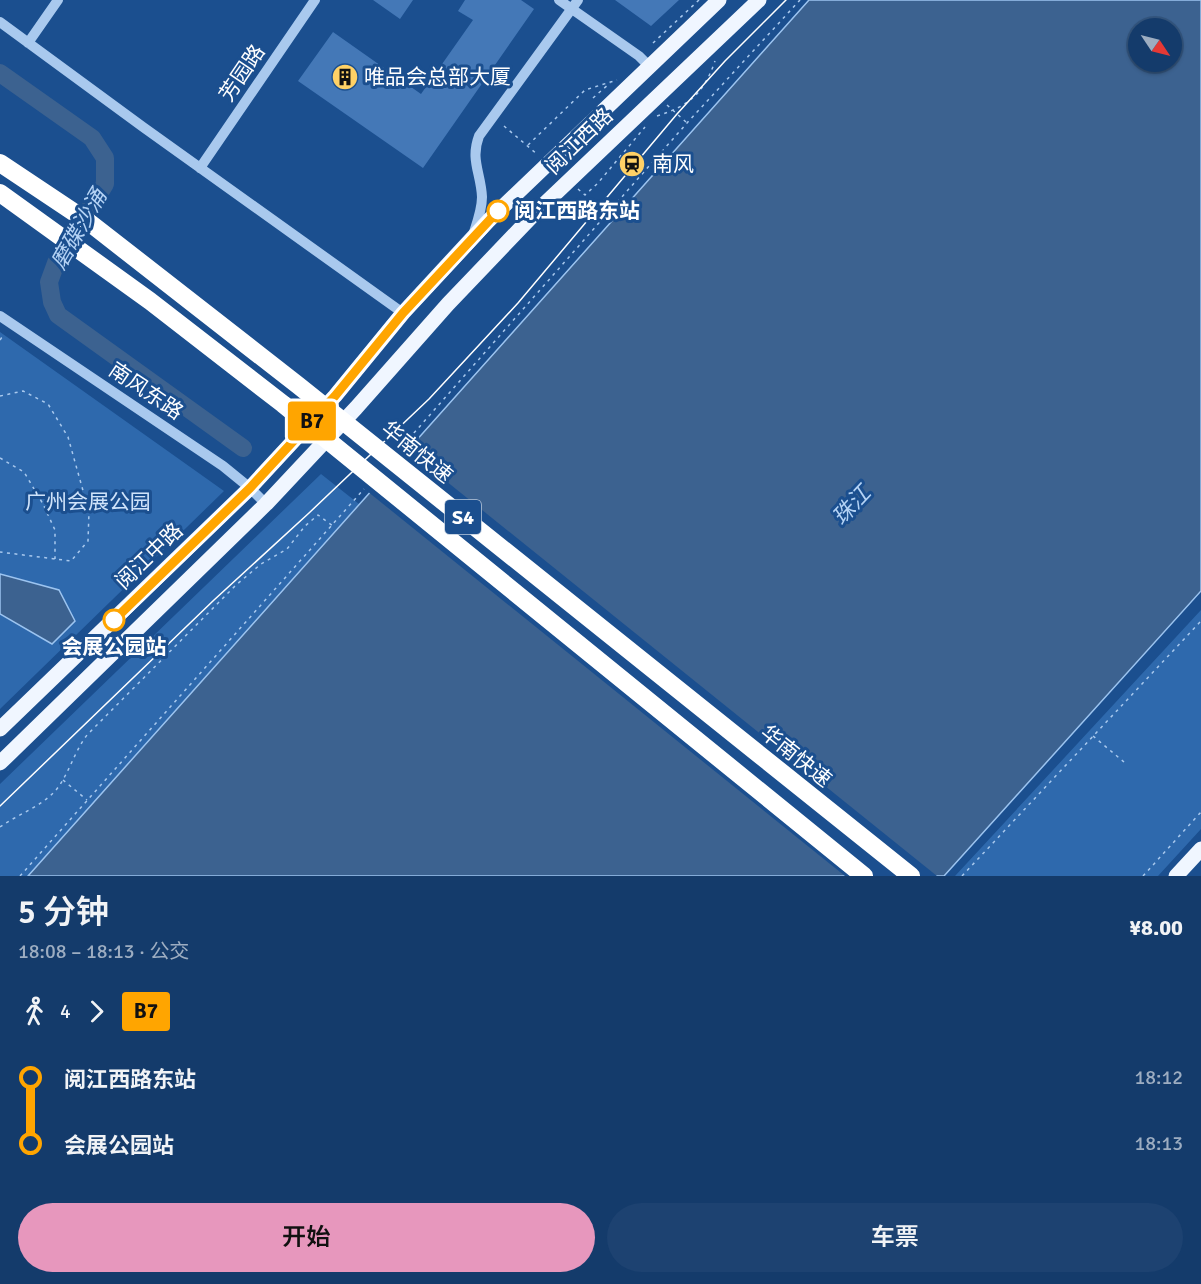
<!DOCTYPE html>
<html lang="zh">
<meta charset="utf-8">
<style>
body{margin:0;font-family:Signika,"Noto Sans SC",sans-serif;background:#1d4271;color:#f1f3f6;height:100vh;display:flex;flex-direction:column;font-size:22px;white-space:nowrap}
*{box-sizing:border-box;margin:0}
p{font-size:20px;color:#9dadc1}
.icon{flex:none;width:33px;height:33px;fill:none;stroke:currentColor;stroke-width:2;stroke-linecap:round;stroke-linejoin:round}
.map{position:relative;height:876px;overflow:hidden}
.details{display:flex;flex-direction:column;background:#143b6b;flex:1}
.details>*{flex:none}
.badge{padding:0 12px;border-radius:4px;font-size:21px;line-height:39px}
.needle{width:39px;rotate:125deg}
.fabs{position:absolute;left:1128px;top:18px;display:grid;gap:12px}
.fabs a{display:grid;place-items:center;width:54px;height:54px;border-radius:50%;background:#143b6b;box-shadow:0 2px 4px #0004,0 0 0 2px #33557e;font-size:30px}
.map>.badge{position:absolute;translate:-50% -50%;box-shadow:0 0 0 3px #fff}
.legs{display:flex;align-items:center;gap:9px;height:66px;padding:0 18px;font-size:20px}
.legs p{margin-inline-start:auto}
.summary{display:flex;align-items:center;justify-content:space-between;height:102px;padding:0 18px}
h1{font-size:33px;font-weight:600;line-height:45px}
.action{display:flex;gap:12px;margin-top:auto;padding:12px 18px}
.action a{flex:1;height:69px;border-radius:36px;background:#e797bd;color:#111;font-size:24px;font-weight:600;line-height:69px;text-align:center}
.action a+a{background:#1d4271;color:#f1f3f6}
ul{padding:0 18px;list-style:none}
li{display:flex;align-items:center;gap:21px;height:66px;font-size:22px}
li i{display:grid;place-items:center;width:9px;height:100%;margin:0 8px;background:currentColor}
li i::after{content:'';width:15px;height:15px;margin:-8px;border:4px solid;border-radius:50%;background:#143b6b}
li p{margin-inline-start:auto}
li:first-child i{background:linear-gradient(#0000 50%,currentColor 0)}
li:last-child i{background:linear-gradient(currentColor 50%,#0000 0)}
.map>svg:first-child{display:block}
.green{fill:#2e69ad}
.water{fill:#3c6290;stroke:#9cc4f0;stroke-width:1.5;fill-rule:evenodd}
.pier{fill:#1b4f8f}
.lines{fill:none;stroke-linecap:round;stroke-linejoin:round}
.river{stroke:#3c6290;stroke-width:18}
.building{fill:#4478b7}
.path{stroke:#a9c9ee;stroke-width:1.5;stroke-dasharray:3 4.5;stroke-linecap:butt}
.minor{stroke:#a9c9ee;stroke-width:10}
.major{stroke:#f0f6ff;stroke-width:15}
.highway{stroke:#fff;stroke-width:18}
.tram{stroke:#fff;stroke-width:1.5}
.line-1-casing{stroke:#fff;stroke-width:14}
.line-1{stroke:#ffa500;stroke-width:9}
.stop-1-dot{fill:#fff;stroke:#ffa500;stroke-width:3}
.labels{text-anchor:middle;stroke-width:6;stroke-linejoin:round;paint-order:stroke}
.shield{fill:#1b4f8f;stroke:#bbcadd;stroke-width:1.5}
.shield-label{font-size:20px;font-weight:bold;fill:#fff}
.street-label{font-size:21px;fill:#fff;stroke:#1b4f8f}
.poi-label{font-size:21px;fill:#fff;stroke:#1b4f8f;text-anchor:start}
.stop-label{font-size:21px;font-weight:bold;fill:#fff;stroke:#1b4f8f;text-anchor:start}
.park-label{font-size:21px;fill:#cfe3fa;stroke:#1b4f8f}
.water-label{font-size:22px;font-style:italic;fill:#b5d3f5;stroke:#1b4f8f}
</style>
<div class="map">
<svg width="1201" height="876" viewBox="0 0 1201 876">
<rect width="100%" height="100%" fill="#1b4f8f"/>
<!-- green -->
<path class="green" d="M0,332L224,491L0,709Z
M321,474L359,504L28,876H0V784Z
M1201,610V829L1158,876H955Z"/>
<!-- water -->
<path class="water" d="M809,0H1201V591L944,876H28ZM1138,28H1172V62H1138Z
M0,574L59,590L75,621L52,644L0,614Z"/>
<!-- pier -->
<path class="pier" d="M405,448L937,876H845L367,491Z"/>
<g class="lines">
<!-- river -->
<path class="river" d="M0,73L92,138L105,158V184L56,263L49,282L52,302L58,315L243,448"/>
</g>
<!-- building -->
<path class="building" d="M373,0H413L400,19Z
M465,0H521L534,9L423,168L298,81L333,32L421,94L473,20L458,11Z
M615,0H679L651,26Z"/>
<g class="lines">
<!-- path -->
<path class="path" d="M653,43L699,0
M593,98L610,83
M667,105L686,122
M657,116C689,106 704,93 715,61
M504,126L538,155
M528,145L585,90L617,80
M578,189L585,195L598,183L645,127
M0,340L4,334
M0,396L23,391L48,404L68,437L89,512L88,541L71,561L0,552
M399,450L687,123L800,0
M0,458L24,472L43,504L55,530V559
M1093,736L1124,762
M63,780L87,800
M0,827C18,814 41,807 56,790C69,774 74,752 87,735L236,585L261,564L287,549L305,526L318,515L333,526
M20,876L364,489
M962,876L1201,621
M1143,876L1201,812"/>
<!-- minor -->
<path class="minor" d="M559,0L639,56L649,66
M0,22L143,127L403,313
M28,43L58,0
M200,168L315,0
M473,235C477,223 482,210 482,197C481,173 470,160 479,136L578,0
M0,316L223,466L250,488L266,504"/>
<!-- major -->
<path class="major" d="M0,729L250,488L335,396L403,313L489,220L719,0
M0,763L266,504L356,408L448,304L536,212L759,0
M1176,876L1201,849"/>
<!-- highway -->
<path class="highway" d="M0,163L90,223L299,386L911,876
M0,193L150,301L283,404L864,876"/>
<!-- tram -->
<path class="tram" d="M0,806L214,600L309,513L429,399L518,303L677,114L725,61L786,0"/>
</g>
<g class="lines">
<defs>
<path id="line-1" d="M114,620L250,488L335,396L403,313L498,211"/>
</defs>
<!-- line-1 casing -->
<use href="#line-1" class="line-1-casing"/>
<!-- line-1 -->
<use href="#line-1" class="line-1"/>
</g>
<!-- icons -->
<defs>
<symbol id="building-disc" viewBox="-11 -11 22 22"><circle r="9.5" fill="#ffd166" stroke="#1b4f8f"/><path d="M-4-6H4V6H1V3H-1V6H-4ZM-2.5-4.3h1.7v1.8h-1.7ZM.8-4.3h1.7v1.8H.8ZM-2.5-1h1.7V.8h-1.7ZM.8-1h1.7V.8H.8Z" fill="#111"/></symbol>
<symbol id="station-disc" viewBox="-11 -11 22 22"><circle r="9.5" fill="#ffd166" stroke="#1b4f8f"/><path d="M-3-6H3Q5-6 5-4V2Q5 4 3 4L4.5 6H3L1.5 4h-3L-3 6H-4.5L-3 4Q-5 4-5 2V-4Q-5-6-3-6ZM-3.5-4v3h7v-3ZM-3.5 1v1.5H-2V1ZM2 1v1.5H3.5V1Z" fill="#111"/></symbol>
</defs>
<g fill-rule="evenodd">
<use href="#building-disc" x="330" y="62" width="30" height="30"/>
<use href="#station-disc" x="617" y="149" width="30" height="30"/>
</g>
<!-- markers -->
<g class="stop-1-dot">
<circle cx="498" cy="211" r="10"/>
<circle cx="114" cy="620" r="10"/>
</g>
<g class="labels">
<!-- shield labels -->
<rect class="shield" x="445" y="500" width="36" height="34" rx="4.5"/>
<g class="shield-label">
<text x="463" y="524">S4</text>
</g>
<!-- street labels -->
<g class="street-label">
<text transform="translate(242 73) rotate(-56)" y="7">芳园路</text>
<text transform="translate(579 141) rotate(-44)" y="7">阅江西路</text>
<text transform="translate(146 391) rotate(34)" y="7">南风东路</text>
<text transform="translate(417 452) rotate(39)" y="7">华南快速</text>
<text transform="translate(149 556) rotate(-44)" y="7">阅江中路</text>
<text transform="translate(796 756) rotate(39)" y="7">华南快速</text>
</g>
<!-- poi labels -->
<g class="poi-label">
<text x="364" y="84">唯品会总部大厦</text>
<text x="652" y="171">南风</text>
</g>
<!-- stop labels -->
<g class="stop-label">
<text x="514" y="218">阅江西路东站</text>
<text x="114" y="654" text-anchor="middle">会展公园站</text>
</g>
<!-- park labels -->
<g class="park-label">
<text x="88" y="509">广州会展公园</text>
</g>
<!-- water labels -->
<g class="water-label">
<text transform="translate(78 229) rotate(-60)" y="8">磨碟沙涌</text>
<text transform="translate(851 505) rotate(-47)" y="8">珠江</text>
</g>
</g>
</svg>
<div class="fabs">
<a><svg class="needle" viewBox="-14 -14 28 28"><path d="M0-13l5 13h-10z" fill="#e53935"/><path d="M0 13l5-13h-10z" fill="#9dadc1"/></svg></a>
</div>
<b class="badge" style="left:312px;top:421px;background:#ffa500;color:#111">B7</b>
</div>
<section class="details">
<div class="summary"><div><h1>5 分钟</h1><p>18:08 – 18:13 · 公交</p></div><b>¥8.00</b></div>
<div class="legs"><svg class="icon" aria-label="walk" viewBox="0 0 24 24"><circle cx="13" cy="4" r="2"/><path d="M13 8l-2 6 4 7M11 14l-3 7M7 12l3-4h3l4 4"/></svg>4<svg class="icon" aria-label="forward" viewBox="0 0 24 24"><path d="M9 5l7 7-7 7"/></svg><b class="badge" style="background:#ffa500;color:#111">B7</b></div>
<ul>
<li><i style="color:#ffa500"></i><b>阅江西路东站</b><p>18:12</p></li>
<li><i style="color:#ffa500"></i><b>会展公园站</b><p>18:13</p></li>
</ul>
<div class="action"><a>开始</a><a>车票</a></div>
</section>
